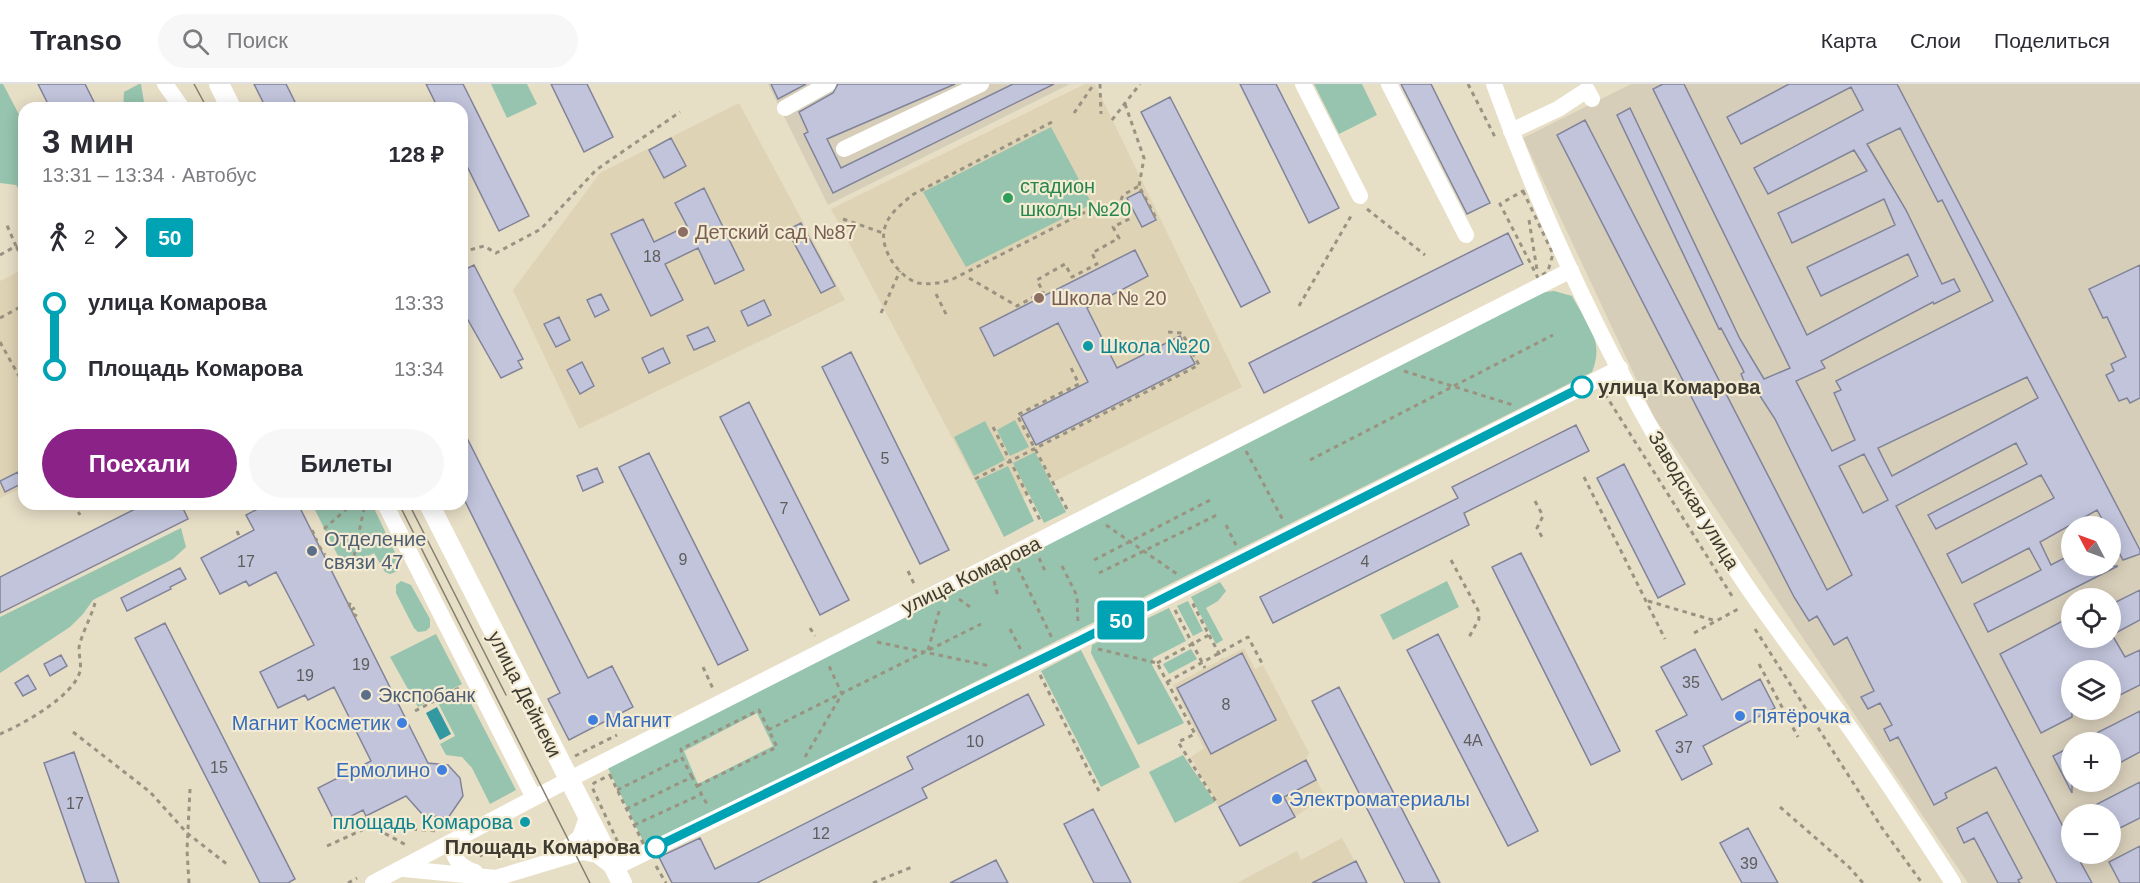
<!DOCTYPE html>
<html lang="ru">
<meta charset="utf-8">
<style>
body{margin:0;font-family:Helvetica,sans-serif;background:#f7f7f7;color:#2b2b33;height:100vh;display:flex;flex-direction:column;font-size:22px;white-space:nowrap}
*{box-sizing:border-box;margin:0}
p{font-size:20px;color:#7c7c81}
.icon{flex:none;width:33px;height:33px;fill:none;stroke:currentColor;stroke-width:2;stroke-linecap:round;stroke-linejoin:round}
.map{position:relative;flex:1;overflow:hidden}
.side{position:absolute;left:18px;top:18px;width:450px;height:408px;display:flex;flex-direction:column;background:#fff;border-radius:18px;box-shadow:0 3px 15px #0003}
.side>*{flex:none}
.badge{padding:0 12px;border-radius:4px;font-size:21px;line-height:39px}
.needle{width:39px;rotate:311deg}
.buttons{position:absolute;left:2061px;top:432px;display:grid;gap:12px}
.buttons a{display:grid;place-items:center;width:60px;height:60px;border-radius:50%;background:#fff;box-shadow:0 3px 15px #0003;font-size:30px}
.map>.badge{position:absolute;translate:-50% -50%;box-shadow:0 0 0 3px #fff}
.legs{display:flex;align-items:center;gap:9px;height:66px;padding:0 24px;font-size:20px}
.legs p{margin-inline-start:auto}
.head{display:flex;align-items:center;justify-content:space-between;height:102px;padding:0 24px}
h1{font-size:33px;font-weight:600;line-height:45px}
.primary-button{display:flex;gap:12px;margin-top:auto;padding:12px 24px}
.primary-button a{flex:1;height:69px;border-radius:36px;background:#8b2288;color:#fff;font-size:24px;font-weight:600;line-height:69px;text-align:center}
.primary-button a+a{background:#f7f7f7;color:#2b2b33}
ul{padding:0 24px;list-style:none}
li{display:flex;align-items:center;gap:21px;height:66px;font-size:22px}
li i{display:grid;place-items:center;width:9px;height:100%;margin:0 8px;background:currentColor}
li i::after{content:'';width:15px;height:15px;margin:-8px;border:4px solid;border-radius:50%;background:#fff}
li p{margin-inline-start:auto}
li:first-child i{background:linear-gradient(#0000 50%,currentColor 0)}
li:last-child i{background:linear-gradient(currentColor 50%,#0000 0)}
header{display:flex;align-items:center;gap:36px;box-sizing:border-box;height:84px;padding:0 30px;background:#fff;border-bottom:2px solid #e1e1e2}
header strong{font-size:28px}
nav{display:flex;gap:33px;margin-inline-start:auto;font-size:21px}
.search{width:420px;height:54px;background:#f7f7f7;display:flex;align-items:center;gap:15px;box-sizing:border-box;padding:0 21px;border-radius:33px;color:#7c7c81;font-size:22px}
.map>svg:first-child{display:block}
.built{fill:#dfd3b5}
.industrial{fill:#d7ceb9;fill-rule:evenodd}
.green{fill:#96c4ae;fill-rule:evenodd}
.water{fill:#33989f}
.building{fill:#c1c4db;stroke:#818499;stroke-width:1.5;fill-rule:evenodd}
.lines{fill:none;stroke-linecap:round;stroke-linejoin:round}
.path{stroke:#9a9382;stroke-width:3;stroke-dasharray:4.5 4.5;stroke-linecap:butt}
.minor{stroke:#fff;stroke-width:16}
.major{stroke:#fff;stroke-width:20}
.tram{stroke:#858070;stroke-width:1.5}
.line-1-casing{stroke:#fff;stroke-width:14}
.line-1{stroke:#00a3b4;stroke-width:9}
.leisure-dot{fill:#2e9e5b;stroke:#f4ebd3;stroke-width:2}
.education-dot{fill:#8d6e63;stroke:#f4ebd3;stroke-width:2}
.culture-dot{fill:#0f9aa8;stroke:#f4ebd3;stroke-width:2}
.stop-1-dot{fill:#fff;stroke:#00a3b4;stroke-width:3}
.service-dot{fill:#5c6f8a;stroke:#f4ebd3;stroke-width:2}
.shop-dot{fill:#3f7fe0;stroke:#f4ebd3;stroke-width:2}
.labels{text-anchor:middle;stroke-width:4.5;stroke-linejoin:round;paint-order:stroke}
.number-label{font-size:16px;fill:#5f5d5c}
.leisure-label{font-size:20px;fill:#27864d;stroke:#f4ebd3;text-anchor:start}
.education-label{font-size:20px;fill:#785e54;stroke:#f4ebd3;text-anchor:start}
.culture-label{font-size:20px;fill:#0d838f;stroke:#f4ebd3;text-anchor:start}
.stop-label{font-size:20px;font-weight:bold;fill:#3e3b32;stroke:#f4ebd3;text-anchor:start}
.street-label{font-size:20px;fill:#3e3b32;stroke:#f4ebd3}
.service-label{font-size:20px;fill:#4e5e75;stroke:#f4ebd3;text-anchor:start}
.shop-label{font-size:20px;fill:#366cbe;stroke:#f4ebd3;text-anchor:start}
</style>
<header>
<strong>Transo</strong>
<div class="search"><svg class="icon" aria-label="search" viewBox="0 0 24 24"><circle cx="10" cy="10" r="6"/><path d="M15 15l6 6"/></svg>Поиск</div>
<nav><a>Карта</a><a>Слои</a><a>Поделиться</a></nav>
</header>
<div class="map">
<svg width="2140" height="799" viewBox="0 0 2140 799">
<rect width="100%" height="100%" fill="#e7dec6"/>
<!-- built -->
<path class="built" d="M1085,0H1095L1242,303L992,429L831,125Z
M739,19L845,216L579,345L513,206L600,89Z
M18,188L24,200V403L0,414V197Z
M1244,564L1255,585L1263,581L1309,669L1306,676L1325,712L1295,733L1240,762L1191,673L1204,664L1173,601Z
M1342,754L1367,799H1237L1297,767L1301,776Z"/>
<!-- industrial -->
<path class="industrial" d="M768,0H1070L828,121Z
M1631,0H2140V799H1968L1654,333L1523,54ZM2072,442H2110V482H2072ZM2072,514H2110V554H2072ZM2072,586H2110V626H2072ZM2072,658H2110V698H2072ZM2072,730H2110V770H2072Z"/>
<!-- green -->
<path class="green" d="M0,0H3L24,40V113L16,101L0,99Z
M139,0H141L145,24H123L124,8Z
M491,0H527L537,20L507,34Z
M1314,0H1362L1377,31L1339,50Z
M1051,43L1092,120L966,183L923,108Z
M1554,207L1572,212C1587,240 1605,256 1592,288L646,763L607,682L1530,210ZM757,629L773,662L698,700L684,667Z
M1015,336L1029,363L1010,372L997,346Z
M985,337L1005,376L974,392L954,353Z
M1035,368L1066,428L1044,439L1013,379Z
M1008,382L1034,437L1004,453L976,397Z
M312,420H372L400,479L398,487L390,490L385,488L374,469L344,484Z
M181,444L186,463L173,475L93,516L83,530L70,543L0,589V533Z
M401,497L411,501L430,535V543L426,547L418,548L414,544L396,509V501Z
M1447,497L1459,523L1393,556L1380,531Z
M1220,498L1226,507L1218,517L1206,524L1223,556L1216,560L1191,513Z
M1188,517L1203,547L1193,552L1177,522Z
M1169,524L1186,557L1153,574L1152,581L1184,639L1138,661L1091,569L1092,561Z
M436,550L462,600L418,623L390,573Z
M1191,565L1197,575L1169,590L1163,580Z
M1081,566L1140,683L1101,703L1041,587Z
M464,606L516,706L490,720L472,684L462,673L446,671L440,660L455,652L438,619Z
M1183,671L1215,718L1175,739L1149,688Z"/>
<!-- water -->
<path class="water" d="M437,623L451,650L440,656L426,629Z"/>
<!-- building -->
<path class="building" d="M38,0H85L97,24H50Z
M254,0H286L298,24H266Z
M426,0H463L529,132L499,147L462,72V24H438Z
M551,0H587L613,53L584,68Z
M771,0H806L778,15Z
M838,0H955L827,55L841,84L1013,0H1054L833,109L804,50L808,48L799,28L833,9Z
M1240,0H1276L1339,124L1309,139Z
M1401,0H1431L1490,119L1467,130Z
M1663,0H1684L1807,251L1918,192L1908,170L1821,212L1807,183L1895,141L1884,115L1792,159L1778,129L1867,87L1854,66L1768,110L1754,84L1863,26L1851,3L1741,60L1727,33L1789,0H1897L2140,466V470L2123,476L2110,452V442H2106L2097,426L2040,458L2051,481L2072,470V482H2118L1988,548L1974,520L2041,486L2029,464L1962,499L1947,470L2054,414L2041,391L1936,445L1928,431L2027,380L2016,359L1896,422L2072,760V770H2076L2092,799H2057L1996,683L1945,709L1947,714L1934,721L1898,653L1890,657L1884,645L1892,641L1880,619L1868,625L1861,613L1874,607L1847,553L1834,561L1817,532L1809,537L1794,513L1557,51L1585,36L1827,506L1852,491L1775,335L1753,301L1747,304L1741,290L1744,288L1721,244L1719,245L1617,31L1630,24L1740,255L1764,295L1790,284L1653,5ZM1900,44L1938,118L1942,116L1993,217L1836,297L1841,306L1834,309L1855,356L1832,367L1796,297L1825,284L1821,277L1933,218L1934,220L1960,207L1954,195L1942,200L1906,126L1867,60ZM2027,293L2038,314L1892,392L1878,364ZM1864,370L1888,416L1863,429L1839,382Z
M1170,13L1270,208L1241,223L1141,28Z
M671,54L686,82L664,94L649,66Z
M704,104L744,186L715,200L698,164L665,180L683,216L651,232L611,150L643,135L654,158L687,142L675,119Z
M1141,107L1156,136L1142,143L1127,114Z
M801,139L835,202L821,209L787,146Z
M1508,149L1523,180L1264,309L1249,279Z
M1135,166L1148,192L1087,224L1117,284L1180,252L1195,280L1036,361L1021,332L1088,298L1058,239L994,272L980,244Z
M474,181L523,275L518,277L522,284L501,294L464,229L466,227L462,218V187Z
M2140,181V314L2130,319L2127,314L2119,317L2106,291L2114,287L2111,280L2126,273L2107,233L2103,234L2089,205Z
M601,210L609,226L595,233L587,216Z
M764,216L771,231L748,242L741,227Z
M559,233L570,256L556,263L544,240Z
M708,243L715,257L694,266L687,252Z
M663,264L670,279L649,289L642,274Z
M851,268L949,466L920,480L822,283Z
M582,278L594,302L580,310L567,286Z
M749,318L849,516L820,531L720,333Z
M1576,341L1589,367L1464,429L1469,441L1273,539L1260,513L1458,414L1452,403Z
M462,344L588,594L612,582L633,623L569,656L548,615L560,609L462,411Z
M649,369L748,566L718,581L619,383Z
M1624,380L1685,500L1658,514L1597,394Z
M597,384L603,398L583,407L577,392Z
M18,388L23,399L5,408L0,397Z
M145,420H181L188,435L0,529V493Z
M267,420H298L428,679L448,681L460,694L463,712L448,734L423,731L406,712L366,732L363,726L336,740L318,704L371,677L334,603L308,616L305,611L278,624L260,588L314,561L295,524L276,488L249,502L246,497L220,510L201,474L254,446L246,431Z
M1521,469L1620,667L1591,681L1492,483Z
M180,484L186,495L170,503L171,505L127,527L121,514Z
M2140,506V536L2110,552V521Z
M2072,532V554H2114L2125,573L2140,566V601L2110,616V586H2072V633L2041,649L2000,570Z
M165,539L295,795L288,799H260L135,554Z
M1438,550L1538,747L1508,762L1407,566Z
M1695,565L1722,616L1760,595L1775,624L1703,662L1712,680L1682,696L1656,647L1687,631L1661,583Z
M1242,569L1276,636L1211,670L1177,604Z
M61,571L67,582L50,592L44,580Z
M28,591L36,605L23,612L15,599Z
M1339,603L1440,799H1405L1312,617Z
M1028,610L1044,641L922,704L927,714L757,799H672L659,773L700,754L715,785L913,685L907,673Z
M2140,627V668L2110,684V658H2079Z
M2072,662V709L2053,672Z
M74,668L119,799H86L64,736L44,679Z
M1306,676L1316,696L1284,713L1295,733L1240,762L1219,723Z
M2140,698V734L2110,749V730H2078Z
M1093,725L1131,799H1094L1064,740Z
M1987,728L2022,794L2018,796L2020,799H1998L1974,754L1964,759L1957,744Z
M1748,744L1778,799H1742L1720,759Z
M2140,762V799H2120L2109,778Z
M996,776L1008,799H950Z
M1356,777L1367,799H1312Z"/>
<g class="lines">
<!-- path -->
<path class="path" d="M1100,0L1101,30
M1468,0L1495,53
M1125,20L1144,74L1139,102
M1074,29L1094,0
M1112,36L1140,0
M1052,38L912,111C902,120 889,129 885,143C878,163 898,193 918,199C929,201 940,199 951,196L1099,121
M1523,107L1553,170L1548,187L1538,194L1500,120Z
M1121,116L1123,111L1139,102L1157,136
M1367,125L1425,171
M843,135L883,149
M1529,136L1537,186
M24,162H16L24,178
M462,168L484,162L496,169L541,145L596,86L680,28
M0,171L16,162L6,139
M969,194L1017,222L1043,208L1037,196L1065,180L1072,193L1097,180L1092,169L1119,154L1113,143L1131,134
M936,210L948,234
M1299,222L1351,132
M881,229L900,187
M0,234L24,221
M0,258L24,301
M462,270L466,268
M1404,287L1513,321
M1605,310L1732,512
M993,343L1041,438
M1246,367L1284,438
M1310,376L1553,251
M1584,393L1665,555
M975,395L1199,281L1182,249L1167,248
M1535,417L1543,432L1537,444L1542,453
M74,420L80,431
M1067,425L1017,331L1079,300L1071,284
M1106,441L1177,490
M1226,441L1236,461
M324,445L352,420
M312,446L317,457
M237,447L240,454
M319,462L325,471
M1039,474L1046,489
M1094,476L1212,415
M1451,476L1478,526L1479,535L1468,555
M352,481L365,420
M1062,482L1077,512L1078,541
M1018,484L1052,554
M908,487L915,502
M1099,489L1219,430
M994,497L998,513
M959,515L973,525
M1648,517L1716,537
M349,523L351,515
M351,526L356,523
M1175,526L1205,584
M353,530L361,534
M810,544L815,552
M1010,545L1022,568
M1755,545L1882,744L1922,799
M1694,549L1740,524
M1209,551L1222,575
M877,558L990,582
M1098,565L1157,579L1195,650L1178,658L1217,719
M928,566L940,524
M1157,579L1209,551L1192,518
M1759,580L1798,653
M703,583L714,607
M1040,591L1099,707
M1167,598L1248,553L1263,581
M415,627L461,603
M768,646L981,540
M73,648L150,708L187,749L228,781
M0,650C22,641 75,611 80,587C82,578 77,567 80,559C84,545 91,533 95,519
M575,672L617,651
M805,673L842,610L829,582
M610,691L643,759L626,767L621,765L592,703L594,699Z
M692,693L682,674L681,665L759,626L777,663L697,702
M617,706L682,674
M1780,723L1849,783L1863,799
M626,725L692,693L708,722
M366,732L371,742L408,762
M634,741L702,710
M475,761L482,773
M327,762L371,742L437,747
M656,782L666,799
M189,799L187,766L190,705
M348,799L357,794
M873,799L912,783"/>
<!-- minor -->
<path class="minor" d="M165,0L182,24
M1303,0L1360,112
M1389,0L1466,151
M1494,0C1555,170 1638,334 1736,486C1768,535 1805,582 1839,629C1879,684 1916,742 1953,799
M785,24L828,0
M1511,47L1558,25L1587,6L1592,15
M844,65L981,0
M385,420L534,714
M458,754C447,770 459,783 475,788
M560,770L580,753L588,731
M404,785L496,794L582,768L597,771L614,784L1081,556L1620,284
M373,799L570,695L1571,186"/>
<!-- major -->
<path class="major" d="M219,0L231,24
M429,420L622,799"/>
<!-- tram -->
<path class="tram" d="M194,0L207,24
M399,420L590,799
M409,420L506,611"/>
</g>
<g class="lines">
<defs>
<path id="line-1" d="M656,763L1081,556L1582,303"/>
</defs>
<!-- line-1 casing -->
<use href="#line-1" class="line-1-casing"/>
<!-- line-1 -->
<use href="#line-1" class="line-1"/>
</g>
<!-- markers -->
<circle class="leisure-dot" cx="1008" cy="114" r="6"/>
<g class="education-dot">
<circle cx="683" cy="148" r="6"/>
<circle cx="1039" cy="214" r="6"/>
</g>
<g class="culture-dot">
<circle cx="1088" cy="262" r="6"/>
<circle cx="525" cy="738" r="6"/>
</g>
<g class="stop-1-dot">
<circle cx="1582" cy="303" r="10"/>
<circle cx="656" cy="763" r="10"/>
</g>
<g class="service-dot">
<circle cx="312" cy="467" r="6"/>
<circle cx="366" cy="611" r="6"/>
</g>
<g class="shop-dot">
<circle cx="1740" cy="632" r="6"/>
<circle cx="593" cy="636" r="6"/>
<circle cx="402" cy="639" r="6"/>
<circle cx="442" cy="686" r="6"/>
<circle cx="1277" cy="715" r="6"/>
</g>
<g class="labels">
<!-- number labels -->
<g class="number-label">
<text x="652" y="178">18</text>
<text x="885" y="380">5</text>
<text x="784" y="430">7</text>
<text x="683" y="481">9</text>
<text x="246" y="483">17</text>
<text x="1365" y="483">4</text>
<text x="361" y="586">19</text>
<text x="305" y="597">19</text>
<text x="1691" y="604">35</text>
<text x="1226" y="626">8</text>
<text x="1473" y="662">4А</text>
<text x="975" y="663">10</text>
<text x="1684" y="669">37</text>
<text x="219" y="689">15</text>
<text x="75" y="725">17</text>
<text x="821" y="755">12</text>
<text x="1749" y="785">39</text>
</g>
<!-- leisure labels -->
<g class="leisure-label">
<text x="1020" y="109">стадион<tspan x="1020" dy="23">школы №20</tspan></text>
</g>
<!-- education labels -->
<g class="education-label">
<text x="695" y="155">Детский сад №87</text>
<text x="1051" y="221">Школа № 20</text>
</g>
<!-- culture labels -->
<g class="culture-label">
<text x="1100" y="269">Школа №20</text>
<text x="513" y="745" text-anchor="end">площадь Комарова</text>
</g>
<!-- stop labels -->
<g class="stop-label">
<text x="1598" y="310">улица Комарова</text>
<text x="640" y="770" text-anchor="end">Площадь Комарова</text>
</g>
<!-- street labels -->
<g class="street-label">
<text transform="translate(1694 416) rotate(59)" y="7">Заводская улица</text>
<text transform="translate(971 491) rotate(-26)" y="7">улица Комарова</text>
<text transform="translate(525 610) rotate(63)" y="7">улица Дейнеки</text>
</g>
<!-- service labels -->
<g class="service-label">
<text x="324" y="462">Отделение<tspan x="324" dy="23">связи 47</tspan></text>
<text x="378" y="618">Экспобанк</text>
</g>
<!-- shop labels -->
<g class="shop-label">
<text x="1752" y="639">Пятёрочка</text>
<text x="605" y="643">Магнит</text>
<text x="390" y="646" text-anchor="end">Магнит Косметик</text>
<text x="430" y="693" text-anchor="end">Ермолино</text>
<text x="1289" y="722">Электроматериалы</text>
</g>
</g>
</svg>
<div class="buttons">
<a><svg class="needle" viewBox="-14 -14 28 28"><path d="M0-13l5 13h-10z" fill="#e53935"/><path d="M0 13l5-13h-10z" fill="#7c7c81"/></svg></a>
<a><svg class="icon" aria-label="locate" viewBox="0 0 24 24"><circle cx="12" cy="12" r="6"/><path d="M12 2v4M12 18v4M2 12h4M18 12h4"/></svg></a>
<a><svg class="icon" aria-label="layers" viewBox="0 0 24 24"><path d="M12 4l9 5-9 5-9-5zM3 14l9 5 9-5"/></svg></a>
<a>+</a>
<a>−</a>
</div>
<b class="badge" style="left:1121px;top:536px;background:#00a3b4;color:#fff">50</b>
<section class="side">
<div class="head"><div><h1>3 мин</h1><p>13:31 – 13:34 · Автобус</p></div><b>128 ₽</b></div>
<div class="legs"><svg class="icon" aria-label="walk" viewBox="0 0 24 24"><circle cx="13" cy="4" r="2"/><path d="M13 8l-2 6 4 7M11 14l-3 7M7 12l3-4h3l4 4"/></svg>2<svg class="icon" aria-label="forward" viewBox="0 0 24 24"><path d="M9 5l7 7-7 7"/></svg><b class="badge" style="background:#00a3b4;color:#fff">50</b></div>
<ul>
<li><i style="color:#00a3b4"></i><b>улица Комарова</b><p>13:33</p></li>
<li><i style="color:#00a3b4"></i><b>Площадь Комарова</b><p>13:34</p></li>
</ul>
<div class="primary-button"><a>Поехали</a><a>Билеты</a></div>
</section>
</div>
